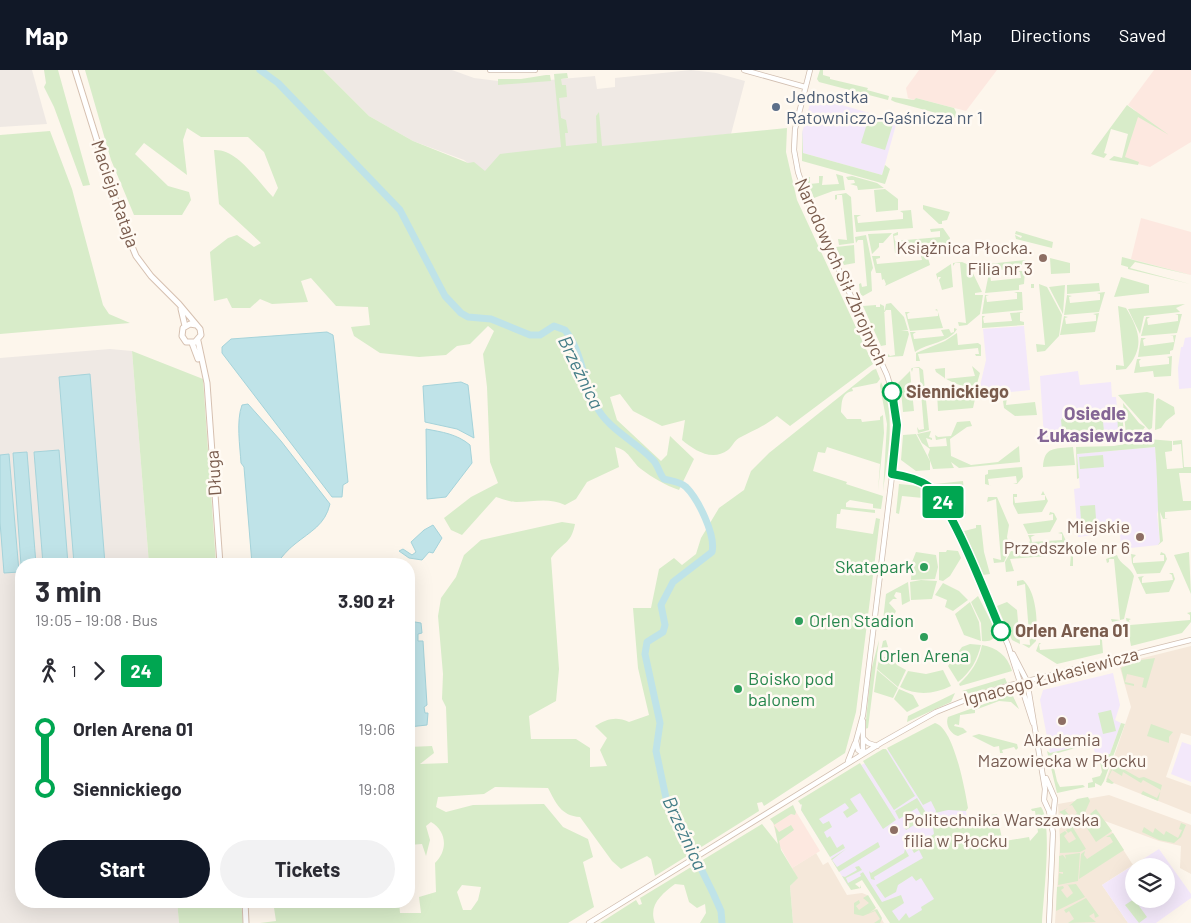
<!DOCTYPE html>
<meta charset="utf-8">
<style>
body{margin:0;font-family:Barlow,sans-serif;background:#f2f2f3;color:#2b2b33;height:100vh;display:flex;flex-direction:column;font-size:19px;white-space:nowrap}
*{box-sizing:border-box;margin:0}
p{font-size:16px;color:#7c7c81}
.icon{flex:none;width:28px;height:28px;fill:none;stroke:currentColor;stroke-width:2;stroke-linecap:round;stroke-linejoin:round}
.map{position:relative;flex:1;overflow:hidden}
.panel{position:absolute;left:15px;top:488px;width:400px;height:350px;display:flex;flex-direction:column;background:#fff;border-radius:20px;box-shadow:0 5px 20px #0002}
.panel>*{flex:none}
.badge{padding:0 10px;border-radius:4px;font-size:18px;line-height:32px}
.controls{position:absolute;left:1125px;top:788px;display:grid;gap:10px}
.controls a{display:grid;place-items:center;width:50px;height:50px;border-radius:50%;background:#fff;box-shadow:0 5px 20px #0002;font-size:25px}
.map>.badge{position:absolute;translate:-50% -50%;box-shadow:0 0 0 2px #fff}
.legs{display:flex;align-items:center;gap:8px;height:55px;padding:0 20px;font-size:16px}
.legs p{margin-inline-start:auto}
.headline{display:flex;align-items:center;justify-content:space-between;height:85px;padding:0 20px}
h1{font-size:28px;font-weight:700;line-height:38px}
.cta{display:flex;gap:10px;margin-top:auto;padding:10px 20px}
.cta a{flex:1;height:58px;border-radius:30px;background:#111827;color:#fff;font-size:20px;font-weight:700;line-height:58px;text-align:center}
.cta a+a{background:#f2f2f3;color:#2b2b33}
ul{padding:0 20px;list-style:none}
li{display:flex;align-items:center;gap:18px;height:60px;font-size:19px}
li i{display:grid;place-items:center;width:8px;height:100%;margin:0 6px;background:currentColor}
li i::after{content:'';width:12px;height:12px;margin:-6px;border:4px solid;border-radius:50%;background:#fff}
li p{margin-inline-start:auto}
li:first-child i{background:linear-gradient(#0000 50%,currentColor 0)}
li:last-child i{background:linear-gradient(currentColor 50%,#0000 0)}
header{display:flex;align-items:center;gap:30px;box-sizing:border-box;height:70px;padding:0 25px;background:#111827;color:#fff}
header strong{font-size:24px}
nav{display:flex;gap:28px;margin-inline-start:auto;font-size:18px}
.map>svg:first-child{display:block}
.residential{fill:#f5e8da}
.commercial{fill:#fde8e0}
.industrial{fill:#efe9e4}
.education{fill:#f3e8fa;fill-rule:evenodd}
.green{fill:#d8ecc9;fill-rule:evenodd}
.water{fill:#bfe3e8;stroke:#a5d3da}
.lines{fill:none;stroke-linecap:round;stroke-linejoin:round}
.river{stroke:#bfe3e8;stroke-width:7}
.tertiary-casing{stroke:#d1beb0;stroke-width:6}
.secondary-casing{stroke:#d6c0b0;stroke-width:7}
.tertiary{stroke:#fff;stroke-width:4.5}
.secondary{stroke:#fff;stroke-width:5}
.line-1-casing{stroke:#fff;stroke-width:11}
.line-1{stroke:#00a651;stroke-width:8}
.service-dot{fill:#5c6f8a;stroke:#fffaf3;stroke-width:2}
.education-dot{fill:#8d6e63;stroke:#fffaf3;stroke-width:2}
.stop-1-dot{fill:#fff;stroke:#00a651;stroke-width:2.5}
.leisure-dot{fill:#2e9e5b;stroke:#fffaf3;stroke-width:2}
.labels{text-anchor:middle;stroke-width:5;stroke-linejoin:round;paint-order:stroke}
.service-label{font-size:18px;fill:#4e5e75;stroke:#fffaf3;text-anchor:start}
.street-label{font-size:18px;fill:#7a5c4d;stroke:#fffaf3}
.education-label{font-size:18px;fill:#785e54;stroke:#fffaf3;text-anchor:end}
.stop-label{font-size:18px;font-weight:bold;fill:#7a5c4d;stroke:#fffaf3;text-anchor:start}
.leisure-label{font-size:18px;fill:#27864d;stroke:#fffaf3;text-anchor:start}
.water-label{font-size:19px;font-style:italic;fill:#437c86;stroke:#fffaf3}
.neighbourhood-label{font-size:19px;font-weight:bold;fill:#846695;stroke:#fffaf3}
</style>
<header>
<strong>Map</strong>
<nav><a>Map</a><a>Directions</a><a>Saved</a></nav>
</header>
<div class="map">
<svg width="1191" height="853" viewBox="0 0 1191 853">
<rect width="100%" height="100%" fill="#fdf6ec"/>
<!-- residential -->
<path class="residential" d="M1191,576V666L1181,663L1166,707L1191,716V744L1106,710L1131,637L1119,594Z
M1109,725L1191,755V804L1180,798L1181,776L1159,771L1105,751L1133,795L1102,815L1128,853H1055L1060,773L1058,734Z
M816,783L823,795L828,792L847,825L862,823L867,825L884,853H793L790,816L797,808L792,798Z"/>
<!-- commercial -->
<path class="commercial" d="M919,0H997L966,41L916,28L914,30L908,28L906,18Z
M1154,0H1191V72L1150,97L1123,90L1136,41L1128,35Z
M1141,148L1191,162V205L1131,189Z
M795,740L820,781L792,798L779,775L773,753Z"/>
<!-- industrial -->
<path class="industrial" d="M0,0H32L47,54L0,57Z
M323,0H452L474,8L498,11L527,12L595,6L597,19L615,17V8L691,0L716,3L745,11L731,64L502,86L485,107L464,90L413,71L369,46Z
M110,279L132,281L149,494H21V831H177L179,853H0V288Z"/>
<!-- education -->
<path class="education" d="M814,27L897,51L882,105L803,83L802,63L811,30Z
M1024,256L1030,320L982,325V316H980L986,290L983,259Z
M1191,267V318L1179,319L1178,298L1181,277H1183L1185,268Z
M1078,301L1080,315L1111,312L1112,327H1116L1119,361L1044,368L1040,306Z
M1155,377L1160,434L1157,444L1160,472L1158,475L1121,479L1120,462L1078,467L1074,419L1080,418L1077,384Z
M1113,603L1120,635L1115,650L1121,653L1110,684L1096,686L1092,673L1050,683L1040,630L1043,620Z
M927,658L958,700L967,747L971,749L1025,853H896L861,807L848,816L801,740L803,728Z
M1182,672L1191,675V712L1171,704Z
M1159,779L1191,824V828L1156,853H1128L1102,815ZM1134,796H1166V829H1134Z"/>
<!-- green -->
<path class="green" d="M44,0H58L90,115L83,116L54,37L44,17L46,13Z
M85,0H323L369,46L413,71L468,93L474,92L485,101L500,84L561,77L554,4L567,3L568,8L561,9L562,15H566L567,27L559,28L561,48L566,50L568,63H565L566,76L597,73L596,46L599,42L602,76L787,58L786,82L797,130L873,294L790,356L777,346C765,356 752,361 739,368C734,371 732,377 728,380C712,392 694,380 682,370L685,350L662,356L633,341L620,324L610,327L617,350L661,391L667,385L670,366L694,389L679,420C665,415 653,408 641,399C631,391 629,380 615,377L619,397L587,412L576,429L565,435C548,427 534,432 516,432C510,432 502,429 496,427L462,465L451,460L444,448L471,427L498,413L490,392L487,317L483,284L494,261L488,256L470,274L457,276L446,285L419,287L380,283L354,266L351,257L370,255L368,237L336,236L311,208L301,211L308,232L272,234L260,229L250,238H232L227,228L214,231L210,182L228,168L237,165L254,177L261,173L219,134L214,80C238,79 257,111 273,127L278,118L264,82L248,67H201L187,58L183,70L187,105L144,73L135,84L168,116L189,122L191,130L182,145H134L111,90Z
M820,0H823V5L830,7V9L868,18L867,20L889,26L888,30L819,12L817,9Z
M546,5H550L551,11L498,15V9H521Z
M892,27L914,30L916,28L954,38L956,42L955,48L895,32L891,30Z
M1127,35L1169,65L1138,47L1125,87L1139,92L1138,95L1109,90L1114,86L1122,88L1128,64L1111,59L1104,83L1107,84L1104,88L1091,84Z
M869,47L893,54L885,80L861,73Z
M802,59L803,83L882,105L885,95L890,99L885,114L802,91Z
M50,61L72,119L103,235L109,244L130,253L0,264V65Z
M836,104L843,106L845,120L833,121L814,128L806,108L810,107V114L819,113V106H823L822,115L839,114Z
M852,106L877,113L884,118L858,120L857,116L850,114L855,113L854,110H848L846,107Z
M885,119L898,129V140L876,142L874,120Z
M846,123L851,127L854,173L839,175L838,169L847,170L842,125H837V129L835,130V125Z
M923,135L950,142L947,150L942,151V154H939L923,139Z
M911,140L913,158L856,162L854,145H861L857,147L858,153L903,149V143L900,141Z
M943,158L950,168L947,178L895,183L893,164L898,162V165L894,166L895,171L940,167V161L931,162L930,159Z
M1016,161L1053,172L1052,178L1016,169L1015,165L1021,168L1022,166L1015,164Z
M892,163L883,173H879V177L872,184L868,164Z
M866,165L873,198L871,202L872,221L863,226L860,224L859,214L861,213L862,217L867,216L863,170H858L856,173L855,167Z
M854,175L855,193L844,195L836,177Z
M926,181L930,195L885,216L886,214L884,209L882,210L881,203H876L872,186H880V188L876,189L877,194L922,190L920,182Z
M1122,187L1191,205L1135,192L1130,198L1190,214L1128,199V197L1121,195Z
M1050,188L1070,193V203L1051,204Z
M1026,190L1022,194V198L989,201L988,194Z
M962,192L969,195L982,222L975,223V225H983L980,244L967,255L959,256L958,252L966,253L960,193H955L953,196V193Z
M951,194L953,217L942,220L939,210L941,207H938V210L936,204Z
M1017,201H1025L1024,214L1019,215V220L985,223L989,203L992,204L990,205L991,211L1021,208L1020,202Z
M1121,207L1149,215V223L1114,227Z
M1099,213L1100,221L1067,224V215Z
M1034,214V218H1031V214H1039L1047,217L1062,245L1059,266L1045,281L1037,282L1036,274L1045,275L1039,214Z
M1065,215L1063,244L1049,217Z
M1014,222H1022L1023,240L982,244L985,225H989L986,226L987,232L1017,229V223Z
M1105,222L1099,242L1064,245L1067,225L1072,226L1069,227L1070,233L1100,230V224L1097,223Z
M891,233L904,247L908,260L901,261H908L909,264L903,286L888,287V284L890,286L895,285L891,240H886L884,243L886,234Z
M880,234L884,236L886,275L881,276L863,236L876,235V237H880Z
M1185,234L1176,238L1180,242L1144,246L1140,264L1128,239Z
M1118,236L1126,238C1140,261 1145,278 1126,299L1116,300V295L1124,296Z
M937,239L943,258L910,261L905,242H910L907,244L908,249L938,246V241L935,240Z
M1023,242L1020,243V251L1024,252V255L982,258V246H985L983,248L984,253L1012,251L1010,243Z
M1099,243L1095,262L1060,265L1064,246L1068,247L1065,248L1066,254L1096,251V245L1093,244Z
M1175,244H1182L1177,263L1141,266L1146,247H1150L1147,249L1148,255L1178,251V245Z
M954,258L957,259C949,273 927,273 915,282L910,262H916L913,264L914,269L944,266L941,260L949,259L951,263L954,262Z
M957,263L958,275L978,273L981,275V286H976L975,284H979L978,278L918,284L920,291H916V283L945,271Z
M1176,265L1173,280L1170,281V284L1138,287L1141,268H1146L1143,270L1144,276L1174,272L1173,266H1170Z
M132,281L203,309L216,494H149Z
M1172,286L1171,306L1154,307L1153,301L1134,303L1137,289H1141L1139,291L1140,297L1169,294V288L1167,287Z
M972,296L980,303L976,317C961,318 948,311 936,302L935,299L945,298V309L975,306Z
M919,297L923,300L929,360L918,363L917,357L919,360L924,359L919,298H913L912,302L911,299L912,298Z
M876,299L880,309L877,313L852,318L853,321C841,323 842,332 841,342L847,349H861L862,352L880,350V347L883,345L884,363L878,421L880,394L827,377L825,383L818,382L813,401L847,412L846,414L883,426L881,439L873,438V434L850,430L846,433V437L875,440V443L841,439L840,444H837L836,458L873,464L876,448L880,449L856,642L845,683L764,736L762,732L757,733L759,741L655,806L651,789L647,786L621,799L612,791L580,747C561,746 556,733 548,718L495,717L484,724L438,727L436,737L446,742L473,735L544,734L563,757L588,769L593,787L583,792L594,837L568,853H260L276,851L273,831H399L400,843H421L419,827L436,822L435,793C448,781 447,761 431,752L426,756L430,770L426,786L422,774L409,775V677L432,676L434,683L420,694L448,693L446,637L442,629L443,604L438,546L441,528L456,507L464,485L481,470L562,452L575,454C571,475 562,472 551,488L559,599L556,631L529,646L531,669H576L590,678V697L607,696L600,680L607,668L595,656C607,649 616,646 629,652L649,645L638,598L633,538H651L659,499L674,488L682,495L696,484L701,468L719,438L744,420L751,401L769,383L873,300ZM462,815L481,817L478,830L471,840H463L457,822Z
M910,301L914,341L903,342L901,321L897,314Z
M881,312C897,346 887,386 883,422L887,354L880,316Z
M969,319L977,320L973,338L938,341L937,323L944,322L940,324L941,330L971,327Z
M1147,322L1154,324V327L1152,358L1149,360L1118,325Z
M1007,327L1006,335L1035,332L1037,345L1015,346L1004,338L1003,331Z
M1158,328L1174,337L1175,344L1166,351L1161,358L1155,360L1156,330Z
M1123,333L1139,353L1145,357L1142,361L1126,365Z
M1117,341H1122L1124,365L1091,371L1048,372L1044,368L1118,361Z
M1102,343L1104,361L1066,364L1062,361L1061,350L1064,346Z
M970,351L972,356L967,357L950,369L951,386L971,395L998,392L1019,376L1020,392L959,398L951,392L954,398L933,399L928,385L930,379L922,373L917,364L931,361L929,367L932,368V370L926,368L929,377L947,376L946,368L936,370L935,365L938,367L951,366L957,352Z
M916,364L930,391V400L916,401L901,390L903,365Z
M1148,369L1172,371V381L1165,382L1167,399L1183,398L1181,374L1173,375V371L1182,370L1184,397H1191V403H1179L1183,431H1191V440L1165,442V448H1168L1163,449L1160,442L1163,471L1158,475L1160,472C1157,440 1158,410 1155,377L1077,384L1079,408L1077,409L1076,377L1114,376Z
M1073,377L1075,395L1043,397C1044,376 1055,379 1073,377Z
M1103,385L1104,397L1080,399L1079,387Z
M1022,397L1023,407L1017,414L1013,413H1017L1016,406L988,409L989,415L992,416L985,414V405L988,404V400Z
M963,411L966,444L958,445L944,421L935,414Z
M899,414L919,416L924,419L923,428L902,426L899,444L896,443Z
M1043,421L1048,431L1042,442L1018,444L1013,434V424H1017V427H1014L1015,433L1045,430V425H1041Z
M988,427H997L1009,455L1007,467L1010,479L1004,492L994,493L993,488L1001,490L996,429L987,432Z
M1095,435L1097,462L1082,463L1080,436Z
M1050,442L1054,443L1057,449L1050,462L1028,464L1023,454L1053,450V444L1049,445Z
M976,455H981L984,482L990,504L983,505L964,461L976,458Z
M1062,462L1073,487V496H1070L1071,484L1010,489L1014,501L1006,502L1005,492L1011,481L1019,482L1028,478L1030,470L1028,465H1035L1031,467L1032,472L1062,470V464L1058,463Z
M947,480L958,481L961,488L950,506L943,511L939,510V482H946Z
M916,482L936,485L938,497L935,509L911,510L912,492Z
M1161,482L1165,484L1167,489L1160,503L1137,504L1132,493L1131,484L1136,485L1133,488V493L1164,491V485H1160Z
M1189,482L1191,524L1174,485Z
M1117,485C1119,494 1131,497 1134,506L1124,549L1112,552L1111,549L1120,550L1114,489H1109V492L1107,493L1106,489Z
M1169,503H1173L1175,509L1169,522L1146,524L1138,507L1144,506L1142,508V513L1173,510L1172,505Z
M921,510L937,511L932,529L911,530L910,512Z
M1023,510C1037,522 1038,554 1036,571L1029,578L1022,574L1030,575L1025,514L1017,516V511Z
M908,512L910,531L902,535L901,523L896,522L894,526L897,529H893L889,533L896,541L887,560L882,559L886,524Z
M943,513L959,521L968,530L953,541L945,537L947,530L935,525Z
M978,526L996,561C995,570 990,572 982,571L981,553L971,532Z
M970,532L979,552L981,571L964,565L955,544Z
M1007,532L1017,540L1020,574L1012,570L997,536Z
M1191,542V552L1182,563L1131,576L1126,548L1131,549L1129,550L1130,555L1190,550V545L1187,543Z
M1097,567L1102,570L1103,583L1057,594L1036,581L1039,573H1041L1039,575L1040,580L1100,575V569Z
M879,570L868,658L865,659L871,601Z
M886,570L888,577L882,578L884,587L891,586L897,595L906,600L898,617L877,599L883,571Z
M970,574L981,575C977,590 971,602 958,612L948,596L962,577Z
M982,575C997,578 1007,585 1012,601L960,616L959,614C971,603 979,591 982,575Z
M1155,588L1146,618L1142,617L1144,608L1127,604L1125,612L1134,614V616L1125,614L1121,598L1134,591Z
M877,600L898,618L893,628L874,622Z
M943,600L951,616C935,624 917,626 900,617L908,601L926,604Z
M1005,608L1007,613L970,624L962,621Z
M899,619L913,625L919,636L907,642L894,629Z
M955,623L951,632L907,652L908,646Z
M1012,624L1019,639L1011,632L999,631L975,640V643L960,645L959,655L955,654L954,656L963,658L967,662L958,666C950,664 945,654 948,647Z
M1111,640L1116,661L1103,664L1098,643Z
M935,653C954,658 965,720 968,738L966,741L948,740L935,743L936,741L931,731L923,735L887,678Z
M1121,653L1125,654L1104,711L1101,716L1095,713V717L1088,718V713L1093,712L1092,708L1100,706L1102,702L1100,692H1106L1108,687L1103,685L1102,690L1100,691L1098,685L1110,684Z
M1151,654L1173,662L1169,667V673L1147,666Z
M979,664L1017,674L1018,678L1016,680L1014,677L1002,680L1003,683H1000L999,676L994,677L972,666Z
M1093,673L1051,685L1057,711L1060,717L1083,715L1085,717L1057,723L1047,681L1050,683Z
M883,679H886L915,726L894,740L863,691Z
M860,693L896,750L883,759L860,723L850,729L858,741L847,748L843,742L849,738L845,733L819,749L823,754L829,751L832,757L824,762L827,768L830,766L837,778L843,774L845,778L830,787L801,740L802,734L801,735L798,731Z
M1116,695L1139,708L1144,707L1162,715L1158,731L1141,724L1143,721L1157,728L1161,720L1143,710L1141,713L1123,702L1122,706L1112,700L1108,708L1114,713L1112,714L1106,712L1112,697Z
M1088,727L1090,731L1083,747L1075,752L1059,742L1068,738L1065,740L1071,748L1077,743L1072,735L1069,736L1077,729Z
M917,728L928,746L906,760L903,756L921,745L917,738L899,749L895,741Z
M793,735L796,742L795,745L791,744L774,755L779,762L791,755L794,760L779,771L781,780L798,808L790,816L793,853H700L706,843L705,834L697,838L689,832L684,815L675,814C662,824 648,835 655,853H600L636,830L639,835L642,834L640,828L762,754L778,774L774,754L770,749Z
M1041,737C1053,753 1043,830 1042,853H890L862,810L855,814L860,818L861,815V818L851,820L842,806L845,807L857,800L855,797L859,796L862,800L846,808L848,813L861,806L860,804L863,802L882,832L901,825L904,833L892,841L899,851L906,843L909,848L922,840L921,837L934,829L921,808L916,811L912,806L898,815L896,822L885,828L876,815L923,788L919,780L914,783L910,776L914,774L916,776L934,764L932,750C944,745 972,752 979,744L982,750L979,751L980,753L985,752L984,746L997,744L1002,769L1005,768V771L1029,767L1030,771L1038,762L1035,741H1032L1031,739Z
M1096,739L1112,761L1096,772L1081,749L1088,745L1090,747L1088,749L1093,757L1100,752L1095,744L1092,746L1090,744Z
M1181,753L1186,755L1181,767L1174,773L1159,770L1142,762L1144,757L1153,763L1155,758L1164,765L1166,761L1178,768L1182,760L1179,759Z
M1072,756L1086,779L1080,782L1060,783V764L1065,761L1067,763L1064,766L1069,773L1076,769L1071,761L1068,763L1066,760Z
M1113,763L1124,780L1079,809L1081,784L1085,781L1084,785L1087,789L1113,772L1110,767H1106Z
M878,772L880,777L839,802L831,789L846,779L832,790L837,797Z
M905,779L909,786L874,807L875,810L871,809L869,801L871,803L904,783Z
M1080,783L1078,811L1058,815L1059,803L1063,804V802H1059V786L1063,785L1066,789L1065,785Z
M1076,814L1085,827L1056,841L1057,817L1063,816L1064,818L1061,820L1067,828L1073,823L1068,815H1065Z
M868,825L876,838L869,843L877,839L882,848L880,853H874L880,849L875,841L863,846L854,844V833L859,830L860,833L856,836L859,840L869,833L863,828Z
M1086,828L1099,846L1095,848L1094,843L1089,846L1096,852L1068,853L1074,849L1069,841L1066,843L1064,840Z
M1134,829L1147,847L1139,853L1125,835Z
M177,831H241L243,853H179Z"/>
<!-- water -->
<path class="water" d="M327,262L333,265L334,272L348,412L343,415L342,427H332L222,283V277L231,269Z
M90,304L105,494H74L59,307Z
M461,312L468,315L474,368L457,359L425,352L423,316Z
M248,334L281,371L330,434C325,455 311,461 295,474C288,479 282,487 276,494H252L244,397L241,393C240,376 236,351 242,335Z
M426,359C442,362 457,364 470,375L472,393L446,427L427,429Z
M59,380L68,494H43L34,382Z
M27,382L36,494L21,495L13,383Z
M9,384L19,502L4,503L0,452V385Z
M433,455L442,468L433,483L429,482L422,490L409,488L399,481L403,479L412,485L416,482L411,472L424,460Z
M409,551L421,553L422,563L418,564V571H423L427,635L424,637L425,643H428L427,655L409,657Z"/>
<g class="lines">
<!-- river -->
<path class="river" d="M260,0L278,13L400,140L445,226L461,243L468,247L491,249L530,265H540L554,256L565,260C582,281 583,311 595,334C608,360 634,370 653,390C658,395 659,403 664,409C671,411 680,411 686,417C698,429 716,465 712,482L673,512L661,535L665,555L663,562L647,572L645,584L660,653L656,681L666,728L713,823L721,841L722,853"/>
<defs>
<path id="tertiary" d="M490,0H535
M744,0L805,17
M810,0L795,59L794,80L798,102L808,132L887,305C896,330 898,354 895,381L863,645L856,671L858,680L863,684
M892,404C915,408 930,414 944,433L1008,575L1033,653
M1013,584L1027,611L1045,719L1044,730L1049,741L1053,763
M863,651V684
M864,669L868,673L877,676
M848,691L855,673
M1046,708L1055,729L1053,747
M589,853L881,673L936,642L978,625L1011,615L1191,570
M1049,853L1053,762"/>
<path id="secondary" d="M75,0L124,157L136,186L151,206L179,234L200,259L201,265L195,272H186L182,266L183,258L190,254L196,255
M181,239L185,256
M198,271L207,313L220,494
M192,273L198,289
M245,831L246,853"/>
</defs>
<!-- tertiary casing -->
<use href="#tertiary" class="tertiary-casing"/>
<!-- secondary casing -->
<use href="#secondary" class="secondary-casing"/>
<!-- tertiary -->
<use href="#tertiary" class="tertiary"/>
<!-- secondary -->
<use href="#secondary" class="secondary"/>
</g>
<g class="lines">
<defs>
<path id="line-1" d="M892,322L897,355L892,404C905,406 918,409 928,416C951,432 988,531 1001,561"/>
</defs>
<!-- line-1 casing -->
<use href="#line-1" class="line-1-casing"/>
<!-- line-1 -->
<use href="#line-1" class="line-1"/>
</g>
<!-- markers -->
<circle class="service-dot" cx="776" cy="37" r="5"/>
<g class="education-dot">
<circle cx="1043" cy="188" r="5"/>
<circle cx="1140" cy="467" r="5"/>
<circle cx="1062" cy="651" r="5"/>
<circle cx="894" cy="760" r="5"/>
</g>
<g class="stop-1-dot">
<circle cx="892" cy="322" r="9"/>
<circle cx="1001" cy="561" r="9"/>
</g>
<g class="leisure-dot">
<circle cx="924" cy="497" r="5"/>
<circle cx="799" cy="551" r="5"/>
<circle cx="924" cy="567" r="5"/>
<circle cx="738" cy="619" r="5"/>
</g>
<g class="labels">
<!-- service labels -->
<g class="service-label">
<text x="786" y="33">Jednostka<tspan x="786" dy="21">Ratowniczo-Gaśnicza nr 1</tspan></text>
</g>
<!-- street labels -->
<g class="street-label">
<text transform="translate(115 124) rotate(71)" y="6">Macieja Rataja</text>
<text transform="translate(841 202) rotate(66)" y="6">Narodowych Sił Zbrojnych</text>
<text transform="translate(214 403) rotate(-94)" y="6">Długa</text>
<text transform="translate(1051 607) rotate(-15)" y="6">Ignacego Łukasiewicza</text>
</g>
<!-- education labels -->
<g class="education-label">
<text x="1033" y="184">Książnica Płocka.<tspan x="1033" dy="21">Filia nr 3</tspan></text>
<text x="1130" y="463">Miejskie<tspan x="1130" dy="21">Przedszkole nr 6</tspan></text>
<text x="1062" y="676" text-anchor="middle">Akademia<tspan x="1062" dy="21">Mazowiecka w Płocku</tspan></text>
<text x="904" y="756" text-anchor="start">Politechnika Warszawska<tspan x="904" dy="21">filia w Płocku</tspan></text>
</g>
<!-- stop labels -->
<g class="stop-label">
<text x="906" y="328">Siennickiego</text>
<text x="1015" y="567">Orlen Arena 01</text>
</g>
<!-- leisure labels -->
<g class="leisure-label">
<text x="914" y="503" text-anchor="end">Skatepark</text>
<text x="809" y="557">Orlen Stadion</text>
<text x="924" y="592" text-anchor="middle">Orlen Arena</text>
<text x="748" y="615">Boisko pod<tspan x="748" dy="21">balonem</tspan></text>
</g>
<!-- water labels -->
<g class="water-label">
<text transform="translate(581 302) rotate(64)" y="7">Brzeźnica</text>
<text transform="translate(685 763) rotate(65)" y="7">Brzeźnica</text>
</g>
<!-- neighbourhood labels -->
<g class="neighbourhood-label">
<text x="1095" y="350">Osiedle<tspan x="1095" dy="22">Łukasiewicza</tspan></text>
</g>
</g>
</svg>
<div class="controls">
<a><svg class="icon" aria-label="layers" viewBox="0 0 24 24"><path d="M12 4l9 5-9 5-9-5zM3 14l9 5 9-5"/></svg></a>
</div>
<b class="badge" style="left:943px;top:432px;background:#00a651;color:#fff">24</b>
<section class="panel">
<div class="headline"><div><h1>3 min</h1><p>19:05 – 19:08 · Bus</p></div><b>3.90 zł</b></div>
<div class="legs"><svg class="icon" aria-label="walk" viewBox="0 0 24 24"><circle cx="13" cy="4" r="2"/><path d="M13 8l-2 6 4 7M11 14l-3 7M7 12l3-4h3l4 4"/></svg>1<svg class="icon" aria-label="forward" viewBox="0 0 24 24"><path d="M9 5l7 7-7 7"/></svg><b class="badge" style="background:#00a651;color:#fff">24</b></div>
<ul>
<li><i style="color:#00a651"></i><b>Orlen Arena 01</b><p>19:06</p></li>
<li><i style="color:#00a651"></i><b>Siennickiego</b><p>19:08</p></li>
</ul>
<div class="cta"><a>Start</a><a>Tickets</a></div>
</section>
</div>
